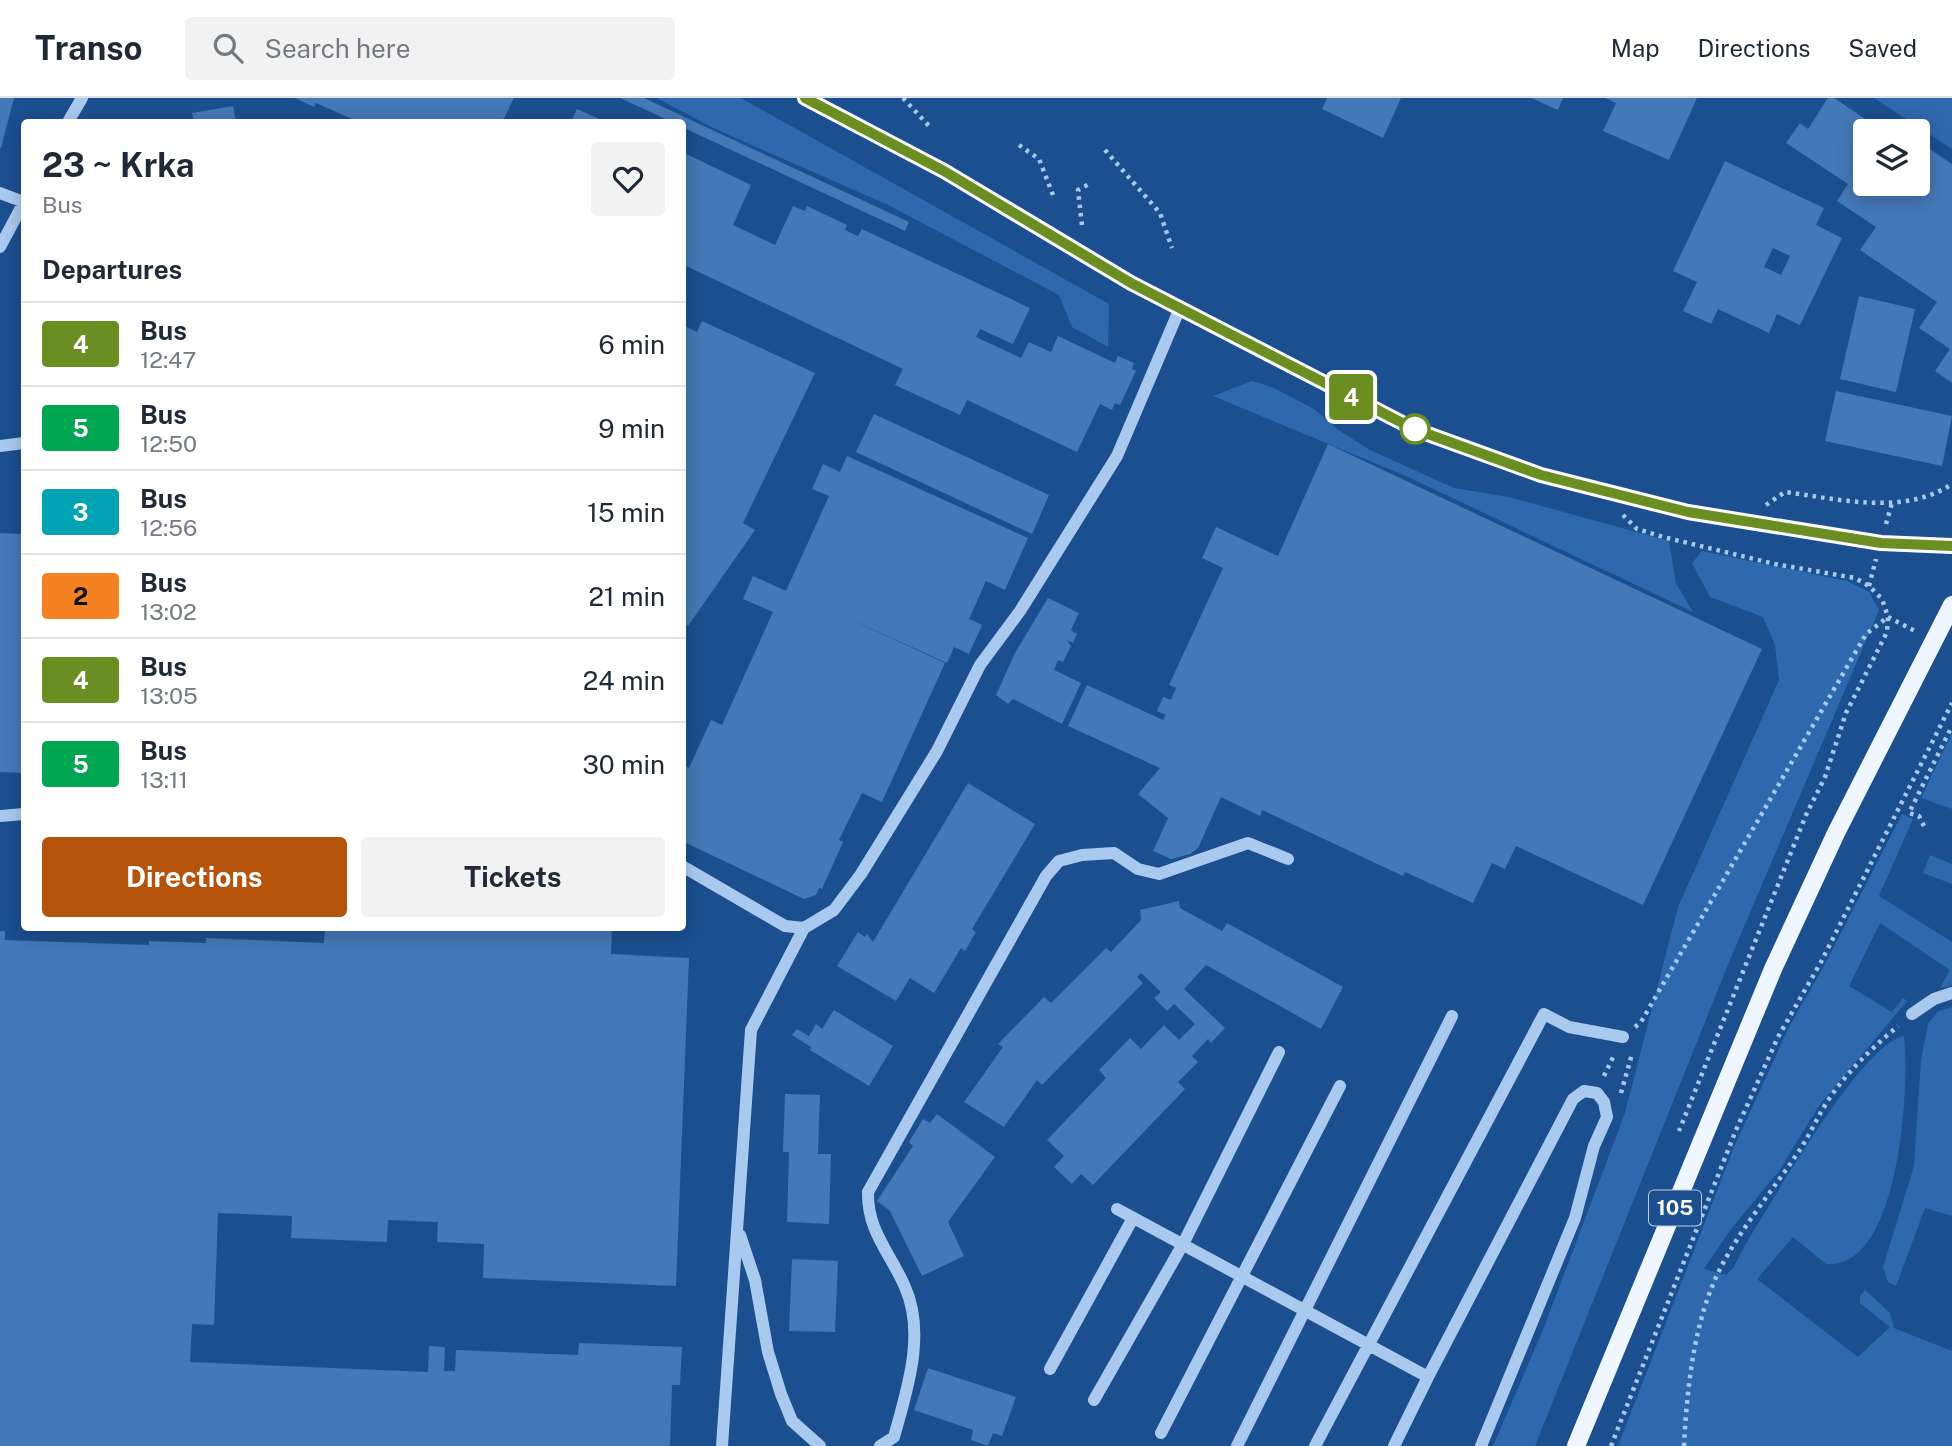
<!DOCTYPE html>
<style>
body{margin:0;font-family:"Public Sans",sans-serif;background:#f2f2f3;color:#1f2937;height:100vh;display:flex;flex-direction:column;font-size:26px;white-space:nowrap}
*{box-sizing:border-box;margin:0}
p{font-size:23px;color:#747a83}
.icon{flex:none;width:38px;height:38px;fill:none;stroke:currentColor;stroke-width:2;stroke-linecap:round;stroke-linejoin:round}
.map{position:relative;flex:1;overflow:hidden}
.side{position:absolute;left:21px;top:21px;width:665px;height:812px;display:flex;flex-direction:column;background:#fff;border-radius:7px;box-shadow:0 4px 18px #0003}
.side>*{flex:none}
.badge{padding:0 14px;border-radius:5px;font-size:24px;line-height:46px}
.tools{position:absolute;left:1853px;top:21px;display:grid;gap:14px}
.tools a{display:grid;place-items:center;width:77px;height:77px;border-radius:7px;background:#fff;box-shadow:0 4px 18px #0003;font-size:35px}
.map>.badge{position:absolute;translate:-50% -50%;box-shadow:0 0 0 4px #fff}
h2{padding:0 21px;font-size:26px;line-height:63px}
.round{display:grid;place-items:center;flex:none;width:74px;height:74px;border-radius:7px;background:#f2f2f3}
.head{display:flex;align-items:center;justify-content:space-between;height:119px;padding:0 21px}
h1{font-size:33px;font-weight:700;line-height:52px}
.primary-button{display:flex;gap:14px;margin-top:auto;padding:14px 21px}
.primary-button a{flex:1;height:80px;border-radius:7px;background:#b45309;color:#fff;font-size:28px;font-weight:700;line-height:80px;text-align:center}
.primary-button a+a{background:#f2f2f3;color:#1f2937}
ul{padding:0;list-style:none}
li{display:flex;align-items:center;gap:21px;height:84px;padding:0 21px;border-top:2px solid #e0e1e3}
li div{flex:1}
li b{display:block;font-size:26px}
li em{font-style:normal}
li .badge{min-width:77px;font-weight:700;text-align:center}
header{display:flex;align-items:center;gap:42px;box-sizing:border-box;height:98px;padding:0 35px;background:#fff;border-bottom:2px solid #e0e1e3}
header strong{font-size:33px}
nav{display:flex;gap:38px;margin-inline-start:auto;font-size:24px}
.search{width:490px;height:63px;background:#f2f2f3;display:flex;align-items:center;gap:18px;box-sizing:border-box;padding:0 24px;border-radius:7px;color:#747a83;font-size:26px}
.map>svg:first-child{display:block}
.green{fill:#2e69ad}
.building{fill:#4478b7;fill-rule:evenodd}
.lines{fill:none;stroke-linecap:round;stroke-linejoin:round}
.path{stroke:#a9c9ee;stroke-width:4.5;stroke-dasharray:3.5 5;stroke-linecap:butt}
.minor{stroke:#a9c9ee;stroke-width:12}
.major{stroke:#f0f6ff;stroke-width:18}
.line-casing{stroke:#fff;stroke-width:16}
.line{stroke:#6b8e23;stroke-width:10}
.stop-dot{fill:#fff;stroke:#6b8e23;stroke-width:3.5}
.labels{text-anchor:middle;stroke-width:7;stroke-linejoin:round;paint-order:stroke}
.shield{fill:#1b4f8f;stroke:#bbcadd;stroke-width:2}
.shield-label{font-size:21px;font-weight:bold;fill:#fff}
</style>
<header>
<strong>Transo</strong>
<div class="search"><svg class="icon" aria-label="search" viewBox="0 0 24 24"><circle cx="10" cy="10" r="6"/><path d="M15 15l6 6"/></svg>Search here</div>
<nav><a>Map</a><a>Directions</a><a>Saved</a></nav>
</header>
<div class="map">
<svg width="1952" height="1348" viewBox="0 0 1952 1348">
<rect width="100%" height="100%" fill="#1b4f8f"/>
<!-- green -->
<path class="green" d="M657,0H741L1109,206L1108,249L1072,229L1059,197L888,107L711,29Z
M1874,0H1952V51Z
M1252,283L1272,289L1314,311L1337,331L1370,352L1454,390L1509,399L1669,443L1676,485L1693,514L1406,378L1213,298Z
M1702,453L1847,483L1869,494L1879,512L1729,864L1535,1348H1493L1543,1232L1625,1015L1678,809L1779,582L1775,547L1763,519L1710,499L1692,465Z
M1952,635V711L1921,700Z
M1902,716L1913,721L1879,798L1952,844V887L1940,890L1950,872L1880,825L1849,888L1892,914L1903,900L1907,903L1818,1009L1779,1073L1731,1131L1704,1171L1726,1177L1734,1169L1745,1147C1771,1106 1862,945 1904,938C1910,986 1900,1173 1826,1166L1793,1139L1757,1181L1858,1259L1890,1229L1860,1205V1198L1865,1192L1890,1215L1894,1230L1952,1253V1348H1618L1734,1049L1789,929L1824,868Z
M1930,757L1952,766V786L1923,775Z
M1952,909V1118L1925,1110L1896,1188L1888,1184L1883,1169L1914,1068L1921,962L1928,925L1939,913Z"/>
<!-- building -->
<path class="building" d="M0,0H14L1,50H0Z
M295,0H514L502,24H359L316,5L314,9Z
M620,0H644L909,124L905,133L682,29V24H672Z
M1327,0H1401L1383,40L1322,11Z
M1531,0H1563L1558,12Z
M1605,0H1697L1669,62L1603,33L1616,5Z
M1828,0H1834L1883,33H1866V86H1918V43L1952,66V285L1935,273L1950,251L1919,230L1937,204L1860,152L1876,129L1837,103L1848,86L1786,45L1800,25L1808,31Z
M233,8L236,24H194L192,15Z
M577,11L606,24H571Z
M1891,25L1904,33H1886Z
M682,54L751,87L733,127L775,147L793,108L805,113L807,108L847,127L845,132L858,138L862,131L1030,210L1013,246L980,231L976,239L1021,260L1029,244L1051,254L1058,238L1115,265L1118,258L1134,265L1132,271L1136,273L1120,307L1115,305L1112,312L1100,306L1077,354L967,302L960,317L895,287L903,271L682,166Z
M1725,63L1824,110L1816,127L1842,140L1800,227L1777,216L1769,235L1718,211L1711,226L1683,213L1697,184L1673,173ZM1773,150L1790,158L1781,177L1764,169Z
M1859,198L1915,211L1896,294L1840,281Z
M702,223L815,275L743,425L755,432L688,528L682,524V227L697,234Z
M1836,293L1952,318L1942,368L1825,343Z
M874,316L1049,397L1032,436L856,354Z
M1328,346L1762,551L1643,807L1516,748L1505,771L1492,765L1473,805L1405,774L1403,778L1262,712L1260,718L1221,699L1198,750L1190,756L1171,761L1153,753L1168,720L1138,696L1160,670L1068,628L1087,587L1163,622L1166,617L1157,613L1163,599L1171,602L1176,590L1169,587L1223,470L1202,460L1216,429L1278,458Z
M847,358L1028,440L1005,492L986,483L969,521L982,527L969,556L954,549L947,565L841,517L945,565L882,704L862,695L839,742L843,744L822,791L819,790L816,797L804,801L682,743V667L689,670L711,622L722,627L773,514L743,501L753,478L786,493L829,398L812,391L823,366L840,374Z
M0,435L24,436V675L0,674Z
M1048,500L1079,515L1071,532L1077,536L1073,545L1067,542L1071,548L1063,564L1058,562L1054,572L1081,585L1062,626L1013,601L1008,606L996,597L1015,555Z
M968,685L1035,726L972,831L976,834L965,853L961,850L934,895L910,880L896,903L837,868L858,834L865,839L867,836L873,844Z
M1179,803L1180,810L1222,833L1227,825L1343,889L1321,931L1206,867L1184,891L1225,930L1211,945L1208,941L1192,958L1198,964L1178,984L1185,991L1093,1087L1081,1076L1072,1086L1054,1069L1064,1058L1047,1042L1106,980L1099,972L1130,940L1141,951L1164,927L1179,942L1195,926L1174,906L1167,913L1154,900L1161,894L1141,875L1137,879L1143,885L1042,987L1037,982L1004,1029L964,1004L1003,949L998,946L1044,899L1051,905L1106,850L1111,854L1141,822L1140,812Z
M325,830H612L611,856L689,860L676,1188L483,1180L484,1146L437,1144L438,1124L388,1122L387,1144L291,1140L292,1118L218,1115L214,1227L192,1226L190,1264L428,1274L429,1248L445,1249L444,1273H455L456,1252L578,1257L579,1245L682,1249L680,1287H672L670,1348H0V833H5V842L149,847V843L206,845V840L324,845Z
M834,912L893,948L869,988L810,952L811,949L792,937L797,931L809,938L816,926L822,931Z
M785,996L820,997L818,1056H831L829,1126L787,1124L789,1054H783Z
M937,1016L995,1059L948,1124L964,1158L922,1178L890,1113L877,1103L913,1048L909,1044L923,1021L930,1025Z
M792,1161L838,1163L835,1234L789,1233Z
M928,1270L1016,1299L1002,1338L993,1335L988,1348L971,1342L973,1332L914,1312Z"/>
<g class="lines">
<!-- path -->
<path class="path" d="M903,0L930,29
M1019,47L1039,61L1053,97
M1105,52L1160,115L1172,150
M1082,127L1078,92L1091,85
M1766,407L1785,394C1838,401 1904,418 1952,386
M1623,417L1637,431L1663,439L1775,466L1855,480L1869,488L1882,501L1888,519L1887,534L1846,615L1825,679L1806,717L1679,1033
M1886,426L1892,405
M1869,488L1876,461
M1888,519L1915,533
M1924,728L1919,718L1909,715L1952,628
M1635,929L1641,924L1866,536L1888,519
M1604,978L1615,955
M1621,995L1632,956
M1611,1348L1736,1032L1778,939L1821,864L1952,605
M1684,1348C1687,1289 1694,1220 1722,1167C1743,1128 1772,1093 1797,1056C1809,1039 1817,1019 1829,1001C1848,973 1872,950 1898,928"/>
<!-- minor -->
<path class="minor" d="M805,0L944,73L1131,185L1414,331L1541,377L1688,414L1881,445L1952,448
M68,24L82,0
M0,95L24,104
M0,149L24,104
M0,348L24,345
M0,718L24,716
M682,768L785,828L804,830L834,812L861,776L937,653L980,567L1020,513L1117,358L1180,210
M1912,916L1934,901L1952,895
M1117,1111L1428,1279L1394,1348
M740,1137L755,1182L768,1254L781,1296L792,1323L820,1348
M1050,1271L1133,1120
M1428,1279L1573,1001L1584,993L1597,995L1604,1004L1607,1019L1594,1048L1575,1120L1481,1348
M1094,1302L1183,1146L1279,954
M1161,1335L1340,988
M722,1348L751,932L804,830
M880,1348L894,1339C907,1292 926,1236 905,1189C891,1156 867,1133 868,1094L1046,778L1059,763L1082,757L1114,755L1138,771L1159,776L1248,745L1288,761
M1237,1348L1452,918
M1315,1348L1544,916L1569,929L1623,939"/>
<!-- major -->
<path class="major" d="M1576,1348L1773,871L1836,735L1952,507"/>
</g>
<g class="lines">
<defs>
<path id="line" d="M805,0L944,73L1131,185L1414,331L1541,377L1688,414L1881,445L1952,448"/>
</defs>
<!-- line casing -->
<use href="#line" class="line-casing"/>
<!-- line -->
<use href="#line" class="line"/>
</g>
<!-- markers -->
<circle class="stop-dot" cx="1415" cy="331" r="14"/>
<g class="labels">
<!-- shield labels -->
<rect class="shield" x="1649" y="1092.5" width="52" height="35" rx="5"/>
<g class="shield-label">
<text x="1675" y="1117">105</text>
</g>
</g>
</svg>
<div class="tools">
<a><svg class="icon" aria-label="layers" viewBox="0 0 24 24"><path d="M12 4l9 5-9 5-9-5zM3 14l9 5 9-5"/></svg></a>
</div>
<b class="badge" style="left:1351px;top:299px;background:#6b8e23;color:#fff">4</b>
<section class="side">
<div class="head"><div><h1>23 ~ Krka</h1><p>Bus</p></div><a class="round"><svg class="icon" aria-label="heart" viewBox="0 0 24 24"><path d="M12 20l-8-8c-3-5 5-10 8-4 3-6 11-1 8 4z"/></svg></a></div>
<h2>Departures</h2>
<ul>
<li><span class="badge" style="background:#6b8e23;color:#fff">4</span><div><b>Bus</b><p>12:47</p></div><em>6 min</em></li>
<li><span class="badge" style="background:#00a651;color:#fff">5</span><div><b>Bus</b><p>12:50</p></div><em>9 min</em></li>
<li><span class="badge" style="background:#00a3b4;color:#fff">3</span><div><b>Bus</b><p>12:56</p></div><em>15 min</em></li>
<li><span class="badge" style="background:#f58220;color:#111">2</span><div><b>Bus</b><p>13:02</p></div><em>21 min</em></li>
<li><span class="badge" style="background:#6b8e23;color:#fff">4</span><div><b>Bus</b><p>13:05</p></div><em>24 min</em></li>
<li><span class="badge" style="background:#00a651;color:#fff">5</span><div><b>Bus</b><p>13:11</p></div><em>30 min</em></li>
</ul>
<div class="primary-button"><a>Directions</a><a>Tickets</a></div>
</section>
</div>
